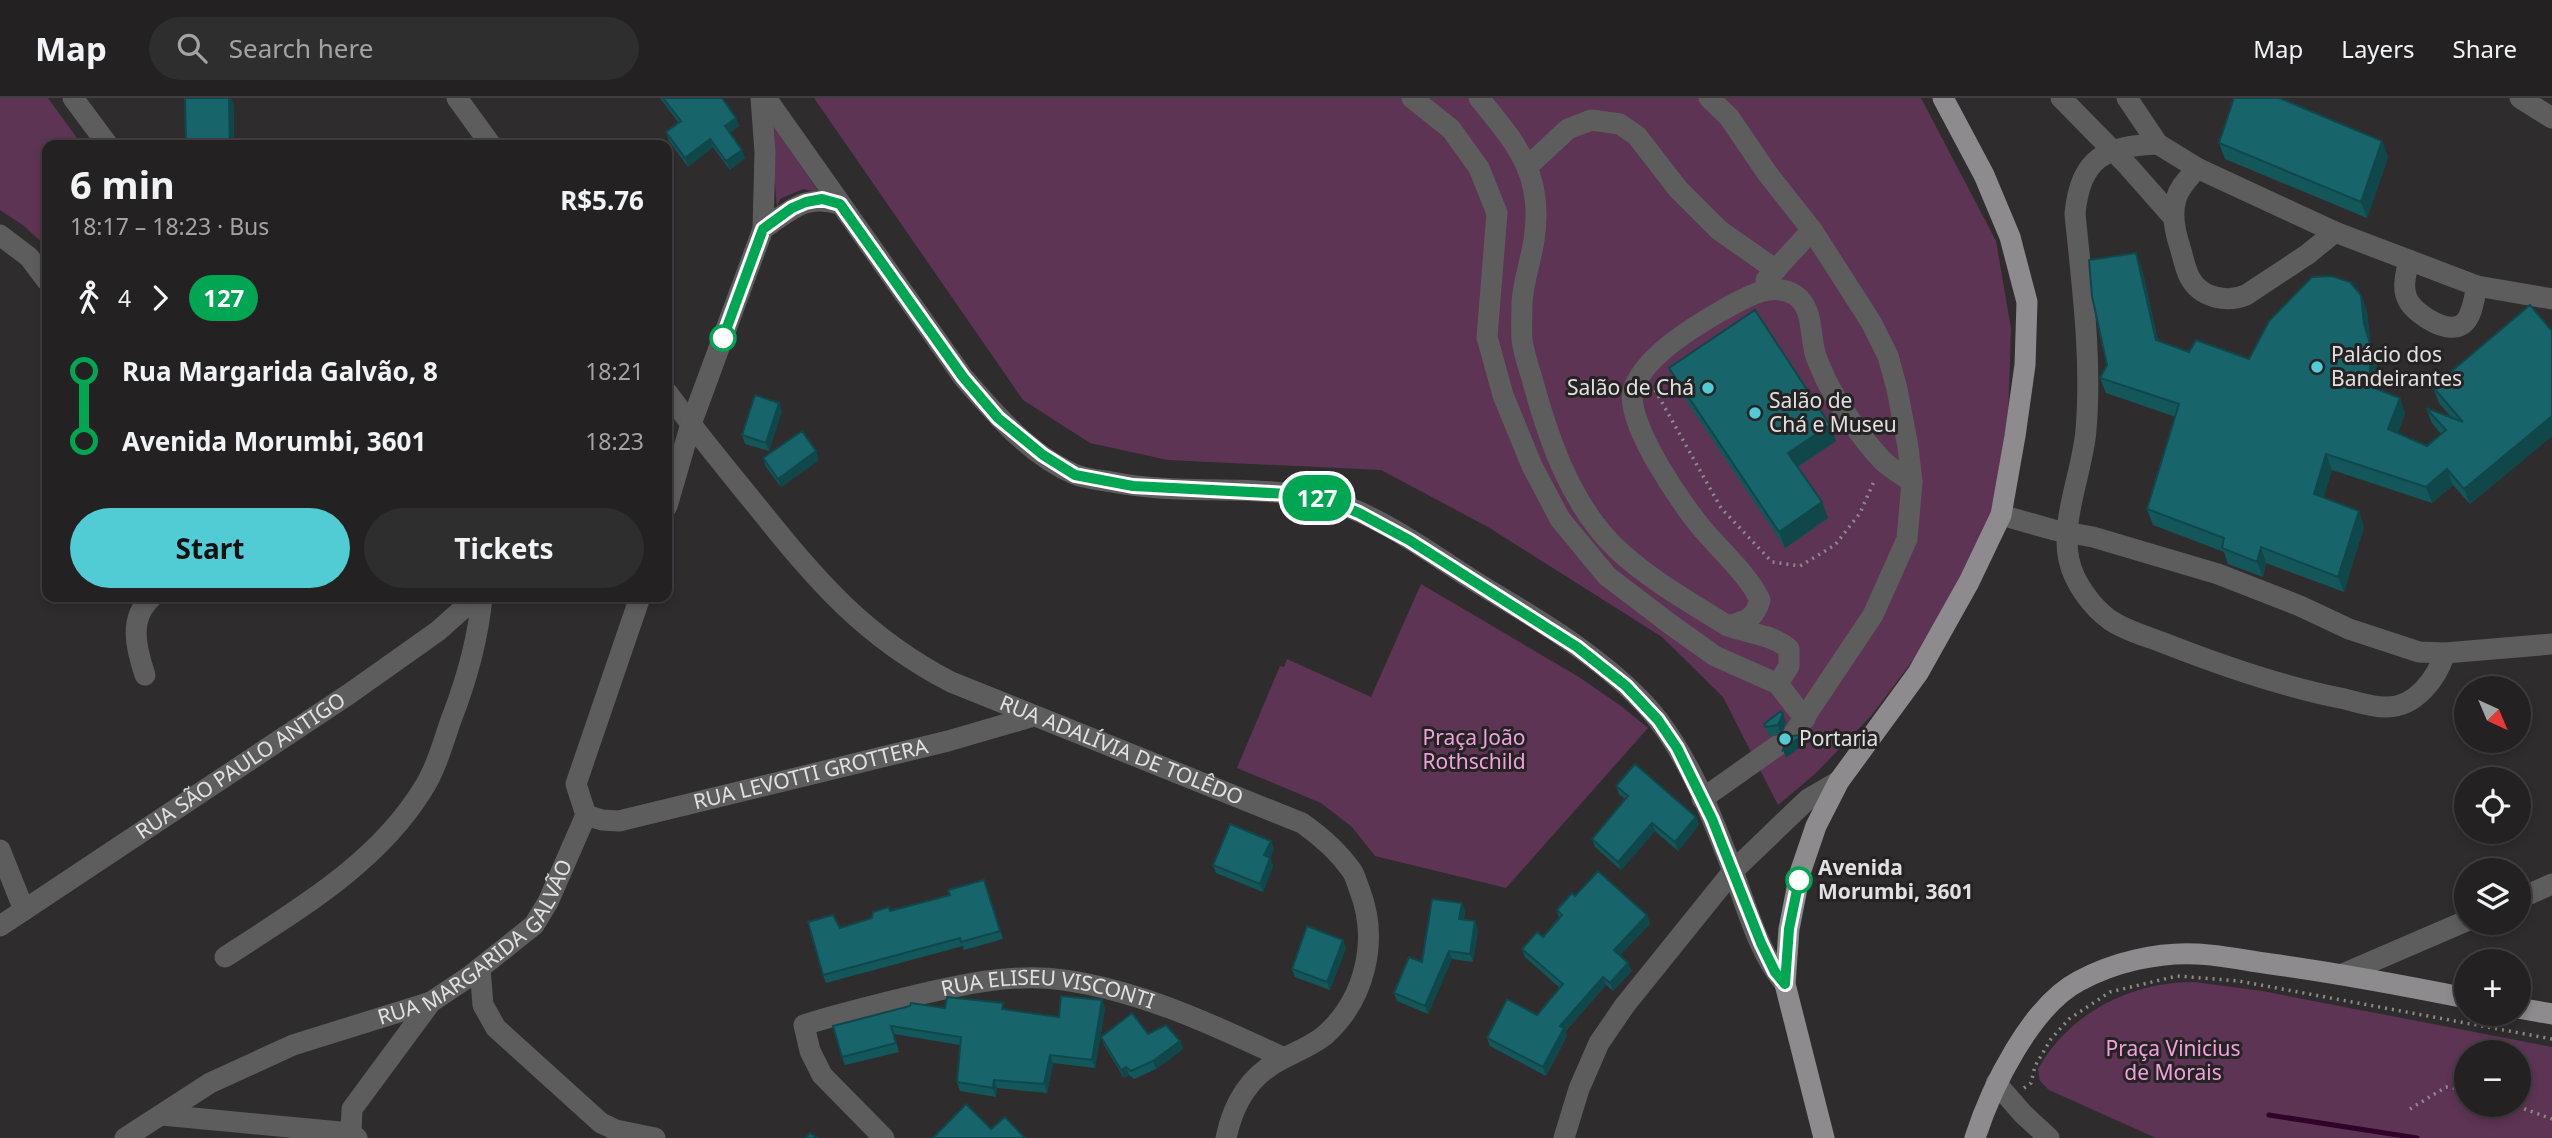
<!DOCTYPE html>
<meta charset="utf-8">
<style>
body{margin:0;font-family:"Noto Sans",sans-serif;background:#2f2e2f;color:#f1f3f6;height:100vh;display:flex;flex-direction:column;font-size:26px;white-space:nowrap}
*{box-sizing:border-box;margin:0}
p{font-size:23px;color:#a3a3a5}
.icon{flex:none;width:38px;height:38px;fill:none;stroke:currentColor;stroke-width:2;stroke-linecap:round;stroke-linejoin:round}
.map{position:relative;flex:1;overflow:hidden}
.details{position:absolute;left:42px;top:42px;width:630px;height:462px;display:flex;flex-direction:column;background:#232122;border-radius:14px;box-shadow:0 4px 10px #0003,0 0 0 2px #403e40}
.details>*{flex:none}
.badge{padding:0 14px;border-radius:23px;font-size:24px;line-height:46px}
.needle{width:46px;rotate:136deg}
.tools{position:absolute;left:2454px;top:578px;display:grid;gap:14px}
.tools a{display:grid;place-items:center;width:77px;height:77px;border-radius:50%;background:#232122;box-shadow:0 4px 10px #0003,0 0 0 2px #403e40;font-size:35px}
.map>.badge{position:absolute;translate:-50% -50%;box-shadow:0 0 0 4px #fff}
.legs{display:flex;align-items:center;gap:10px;height:77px;padding:0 28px;font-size:23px}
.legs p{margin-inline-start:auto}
.headline{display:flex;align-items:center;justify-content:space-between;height:119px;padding:0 28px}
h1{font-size:38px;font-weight:700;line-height:52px}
.primary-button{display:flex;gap:14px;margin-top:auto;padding:14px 28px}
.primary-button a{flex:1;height:80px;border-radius:42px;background:#51ccd5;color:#111;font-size:28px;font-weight:700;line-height:80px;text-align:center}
.primary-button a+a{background:#2f2e2f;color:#f1f3f6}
ul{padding:0 28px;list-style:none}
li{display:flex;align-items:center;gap:24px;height:70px;font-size:26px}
li i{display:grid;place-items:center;width:10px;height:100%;margin:0 9px;background:currentColor}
li i::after{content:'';width:18px;height:18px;margin:-9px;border:5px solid;border-radius:50%;background:#232122}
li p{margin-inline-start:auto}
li:first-child i{background:linear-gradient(#0000 50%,currentColor 0)}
li:last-child i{background:linear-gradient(currentColor 50%,#0000 0)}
header{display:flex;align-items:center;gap:42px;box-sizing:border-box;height:98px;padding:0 35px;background:#232122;border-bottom:2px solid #403e40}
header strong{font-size:33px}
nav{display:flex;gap:38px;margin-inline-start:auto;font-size:24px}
.search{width:490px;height:63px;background:#2f2e2f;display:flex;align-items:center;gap:18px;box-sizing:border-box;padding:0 24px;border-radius:38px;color:#a3a3a5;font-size:26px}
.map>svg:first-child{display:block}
.green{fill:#5d3453;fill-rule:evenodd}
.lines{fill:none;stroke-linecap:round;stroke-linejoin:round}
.stream{stroke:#32032a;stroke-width:5}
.path{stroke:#8c8a8c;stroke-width:3.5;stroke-dasharray:2 5;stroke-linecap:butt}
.minor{stroke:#5e5d5d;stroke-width:21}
.major{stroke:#8d8b8d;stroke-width:21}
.wall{fill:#14575b}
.shaded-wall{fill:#10474a}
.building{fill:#17656a;stroke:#10474a;stroke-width:2}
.line-1-casing{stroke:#fff;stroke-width:16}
.line-1{stroke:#00a651;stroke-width:10}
.stop-1-dot{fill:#fff;stroke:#00a651;stroke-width:3.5}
.poi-dot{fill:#51ccd5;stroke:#252324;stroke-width:2.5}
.labels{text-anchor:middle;stroke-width:6;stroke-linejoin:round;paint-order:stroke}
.poi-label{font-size:21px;fill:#e2e1e2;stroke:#252324;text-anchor:start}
.park-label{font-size:21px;fill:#f1a1dc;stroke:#252324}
.street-label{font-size:21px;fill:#e2e1e2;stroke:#252324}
.stop-label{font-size:21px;font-weight:bold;fill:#e2e1e2;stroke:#252324;text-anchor:start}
</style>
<header>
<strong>Map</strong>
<div class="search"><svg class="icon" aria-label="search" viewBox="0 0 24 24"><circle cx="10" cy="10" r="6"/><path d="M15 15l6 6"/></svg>Search here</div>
<nav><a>Map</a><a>Layers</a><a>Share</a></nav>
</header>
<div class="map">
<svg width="2552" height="1040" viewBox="0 0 2552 1040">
<rect width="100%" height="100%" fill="#2f2c2e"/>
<!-- green -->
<path class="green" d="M0,0H48L82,47H47V149L24,128L0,112Z
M814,0H1921L1996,143L2011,230L2007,353L1981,454L1926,545L1871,618L1816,675L1778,707L1723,599L1662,539L1488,429L1381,372L1168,362L1090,345L1023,302Z
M769,22L819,94L803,91L780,101L777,109Z
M1421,486L1579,579L1621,608L1648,630L1506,790L1375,758L1352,729L1321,705L1237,670L1280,568L1284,569L1287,561L1371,599Z
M2194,884L2262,893L2552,949V1040H2156L2049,992L2040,983L2038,971C2069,915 2131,884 2194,884ZM2466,954H2518V1006H2466Z"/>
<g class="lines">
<!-- stream -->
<path class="stream" d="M2269,1017L2417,1040"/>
<!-- path -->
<path class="path" d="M1655,292L1721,410L1772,464L1800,468L1835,447L1860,415L1875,381
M2024,990L2031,985L2035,968L2051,941L2069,921L2110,894L2177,878L2239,883L2552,941
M2511,1006L2552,1021
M2410,1011L2446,989L2466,992"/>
<!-- minor -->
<g class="minor">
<path d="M73,0L108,47"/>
<path d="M457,0L491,47"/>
<path d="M766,0L963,279C994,315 1029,356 1074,376C1085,381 1100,382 1112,384C1182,398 1256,385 1326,402C1374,414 1429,454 1471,481C1506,503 1544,524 1578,549C1607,570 1637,594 1659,623C1693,668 1714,724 1734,776C1748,813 1759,855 1785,886"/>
<path d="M1412,0L1451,31L1479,70L1497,115L1487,239L1503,297L1532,368L1560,421L1607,478L1670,526L1715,558L1778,586L1789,568V551C1774,537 1747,535 1728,528"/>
<path d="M1479,0C1518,48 1544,77 1534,142C1531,163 1523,184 1522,205C1522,217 1521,230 1522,242C1524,256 1529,270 1533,284C1549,343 1572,409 1618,452C1650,482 1691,505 1728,528C1747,522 1754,522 1760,502C1748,477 1725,457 1707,436C1685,412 1625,325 1633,293C1642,260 1693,229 1721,213C1743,201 1770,182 1795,197C1813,209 1810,236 1815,255C1817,263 1822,272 1825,280C1837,305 1863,342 1882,362C1891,371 1903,377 1912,384"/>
<path d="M1709,0L1729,19L1767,75L1812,132L1871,224L1888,258L1897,291L1908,349L1912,384L1907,441L1873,517L1794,635"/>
<path d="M2061,0L2128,68L2173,119"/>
<path d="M2127,0L2158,46L2197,70L2335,134L2477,188L2552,201"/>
<path d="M2520,0L2552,20"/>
<path d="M2158,46C2106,48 2080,59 2075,116C2082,187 2092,260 2086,332C2083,372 2060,422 2069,462C2074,485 2092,509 2110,522C2126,533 2146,538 2164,545C2220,567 2280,588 2340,600C2355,603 2372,610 2387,609C2416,609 2437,580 2445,555"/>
<path d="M1528,68L1568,31L1591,22L1620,26L1637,38L1678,91L1719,132L1776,172"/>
<path d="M2197,70C2189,80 2179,89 2176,101C2171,117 2175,134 2180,149C2183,159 2185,171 2190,180C2201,200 2227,205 2246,197L2308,156L2335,134"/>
<path d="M763,131C792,112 803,96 840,106"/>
<path d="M0,137L29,159L47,183"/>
<path d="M2409,162C2406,176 2401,191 2409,204C2418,218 2451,239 2465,224C2473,215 2474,200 2477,188"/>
<path d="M1766,182L1812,132"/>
<path id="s1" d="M667,294C695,333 726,370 756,407C816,482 864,539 951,584L1302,725C1322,739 1338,753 1352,773C1356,779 1357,786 1360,793C1379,843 1365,902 1324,938C1311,948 1296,954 1282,961C1250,977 1233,1006 1226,1040"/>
<path d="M667,408L691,326L763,131L765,54L761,0"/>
<path d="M2001,417L2054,432L2093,439L2218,476L2300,508L2349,531L2419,554L2445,555L2552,546"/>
<path d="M145,577C136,550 128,520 152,499"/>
<path d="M1778,586L1805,621"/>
<path d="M1702,701L1777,648"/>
<path id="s2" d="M586,717L602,722L619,723L948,643L1034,618"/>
<path d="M0,752L24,812"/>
<path d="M2518,801L2552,786"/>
<path id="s3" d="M0,828L349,596L438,533L476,499"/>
<path d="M225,859C297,812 377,766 423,691C436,671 443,645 451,622C467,581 478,542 482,499"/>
<path d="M480,870L483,907L496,930L601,1025L616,1032L655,1040"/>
<path d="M2343,876L2466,823"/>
<path d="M1996,985L2023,1016L2049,1040"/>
<path d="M162,1017L351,1035"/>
<path id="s4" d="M125,1040L210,985L293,947L431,904L470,878L534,827L548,804L586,717L576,686L640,499"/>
<path d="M357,1040L351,1035L352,1011L431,904"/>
<path id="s5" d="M884,1040L822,977L810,953L804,927C835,917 865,910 896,902C951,889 1007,874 1064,882C1141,893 1214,927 1284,960"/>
<path d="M1564,1040L1579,991L1599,945L1625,907L1733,773L1808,701L1839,683"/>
</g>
<!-- major -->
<path class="major" d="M2518,910L2552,916
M1824,1040L1785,886L1789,831L1800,775L1816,728L1839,683L1918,575L1969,484L2001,417L2015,338L2025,267L2027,204L2010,139L1984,77L1943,0
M1975,1040C1991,990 2031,908 2079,883C2114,864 2158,854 2197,856C2222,857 2247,863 2271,866C2337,875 2401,887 2466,900"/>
</g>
<!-- wall -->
<path class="wall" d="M660,0H722L736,20L739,28L730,35L745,60L730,72L713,49L688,69L669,43L666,34L679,25Z
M2382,43L2388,59L2367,120L2225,61L2219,45Z
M2142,171L2158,243L2189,254L2249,261L2367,213L2370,242L2377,265L2376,290L2405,315L2398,335L2427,348L2441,336L2432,325L2426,310L2451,319L2439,305L2433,289L2552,233V338L2470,406L2453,387L2432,405L2332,372L2323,400L2364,429L2344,494L2266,465L2263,479L2228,466L2224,454L2153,427L2147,411L2176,319L2106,295L2100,280L2107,267Z
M1669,270L1836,343L1798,369L1822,404L1828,420L1785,450L1675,286Z
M782,313L769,353L745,346L742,337Z
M763,360L819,362L781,389L766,369Z
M1786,624L1781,636L1769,638L1764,626Z
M1616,688L1696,719L1699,727L1678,753L1655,733L1621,772L1595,749L1592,741L1625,701L1619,696Z
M1271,743L1274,751L1270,760L1273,768L1263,794L1216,775L1213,767Z
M984,782L1003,841L964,852L963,848L826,885L823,877L840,830L950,797Z
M1575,798L1647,817L1650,826L1620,857L1632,873L1613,893L1606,887L1565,934L1567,938L1546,978L1490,948L1487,940L1537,917L1560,890L1525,859L1522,851L1543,839L1559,820L1557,812Z
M1465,813L1464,822L1478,831L1473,864L1452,861L1428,916L1397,903L1394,895L1422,864Z
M1346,850L1330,892L1295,879L1292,871Z
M1102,902L1105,911L1095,970L1053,965L1047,995L997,990L996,999L960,993L957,984L960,947L894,936L899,954L845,967L842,959L910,908L1005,912L1059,919Z
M1148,936L1180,943L1183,951L1156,971L1134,981L1129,977L1124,980L1104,947L1101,939Z"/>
<!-- shaded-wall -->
<path class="shaded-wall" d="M229,0H231L234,8V47H230Z
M736,20L739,28L728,37L725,28Z
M710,41L713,49L688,69L685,60Z
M2382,43L2388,59L2367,120L2361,104Z
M742,52L745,60L730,72L726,63Z
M2136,155L2142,171L2161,258L2156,242Z
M2361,197L2367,213L2370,242L2377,265L2375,304L2369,288Z
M2400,300L2405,315L2394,347L2388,331Z
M779,305L782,313L769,353L766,345Z
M2552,318V338L2470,406L2464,391Z
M1830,327L1836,343L1794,371L1788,355Z
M816,353L819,362L781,389L778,381Z
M2326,356L2332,372L2320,412L2314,396Z
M2447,371L2453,387L2432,405L2426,389Z
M1822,404L1828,420L1785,450L1779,434Z
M2359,413L2364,429L2344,494L2338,479Z
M2261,449L2266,465L2263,479L2257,464Z
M1783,616L1786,624L1781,636L1778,627Z
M1800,639L1803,647L1786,660L1783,652Z
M1696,719L1699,727L1678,753L1675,744Z
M1652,725L1655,733L1621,772L1618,764Z
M1271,743L1274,751L1267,766L1264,757Z
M1270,760L1273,768L1263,794L1260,786Z
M1462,805L1465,813L1462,829L1459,821Z
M1647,817L1650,826L1617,860L1614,852Z
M1475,823L1478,831L1473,864L1470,856Z
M1343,842L1346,850L1330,892L1327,884Z
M1449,853L1452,861L1428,916L1425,908Z
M1628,865L1632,873L1613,893L1610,885Z
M1603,879L1606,887L1565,934L1567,938L1546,978L1543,969L1560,928Z
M1102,902L1105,911L1095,970L1092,962Z
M1180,943L1183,951L1156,971L1153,963Z
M1050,957L1053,965L1047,995L1044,986Z
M1126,969L1129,977L1124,980L1121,972Z
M994,982L997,990L996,999L993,990Z"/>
<!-- building -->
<path class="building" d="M185,0H229L230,47H186Z
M663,0H722L736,20L725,28L742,52L726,63L710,41L685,60L666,34L681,23Z
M2234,0H2279L2382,43L2361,104L2219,45Z
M2136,155L2156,242L2189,254L2196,242L2249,261L2269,223L2312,179L2331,178L2350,184L2361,197L2364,226L2371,249L2369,288L2400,300L2388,331L2427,348L2446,332L2426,310L2463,324L2433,289L2530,207L2552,233V318L2464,391L2447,371L2426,389L2326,356L2314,396L2359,413L2338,479L2261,449L2257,464L2222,450L2224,440L2147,411L2179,306L2100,280L2107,267L2092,198L2089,162Z
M1755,212L1830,327L1788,355L1822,404L1779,434L1669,270Z
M755,297L779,305L766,345L742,337Z
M802,333L816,353L778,381L763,360Z
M1781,613L1783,616L1778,627L1766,629L1764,626Z
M1799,637L1800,639L1783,652L1787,639Z
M1635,666L1696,719L1675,744L1652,725L1618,764L1592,741L1628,698L1616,688Z
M1230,726L1271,743L1264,757L1270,760L1260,786L1213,767Z
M1598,773L1647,817L1614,852L1628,865L1610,885L1603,879L1560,928L1564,930L1543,969L1487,940L1507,901L1537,917L1563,886L1522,851L1537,834L1543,839L1562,817L1557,812L1572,795L1575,798Z
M984,782L1000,833L961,844L960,840L823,877L808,824L833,817L840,830L872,820L873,814L889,809L890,813L950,797L948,792Z
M1432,801L1462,805L1459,821L1475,823L1470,856L1449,853L1425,908L1394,895L1409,859L1422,864Z
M1307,828L1343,842L1327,884L1292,871Z
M1061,898L1102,902L1092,962L1050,957L1044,986L994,982L993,990L957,984L961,939L891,928L896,945L842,959L833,928L910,908L911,905L945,910L947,899L1003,905L1002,911L1059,919Z
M1132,915L1148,936L1166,927L1180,943L1153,963L1131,973L1126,969L1121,972L1101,939Z
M966,1006L991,1031L1005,1019L1025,1040H933Z
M810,1035L817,1040H806Z"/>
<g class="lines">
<defs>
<path id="line-1" d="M723,240L763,131L792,110L806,104L822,101L840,106L963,279L998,320L1043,357L1075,377L1133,388L1289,396L1327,402L1359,415L1409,442L1577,549L1626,588L1658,622L1677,650L1712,721L1761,845L1775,874L1785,886L1789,831L1799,782"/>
</defs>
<!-- line-1 casing -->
<use href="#line-1" class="line-1-casing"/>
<!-- line-1 -->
<use href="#line-1" class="line-1"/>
</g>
<!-- markers -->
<g class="stop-1-dot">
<circle cx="723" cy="240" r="12"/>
<circle cx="1799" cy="782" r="12"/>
</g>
<g class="poi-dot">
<circle cx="2317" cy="269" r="7"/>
<circle cx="1708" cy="290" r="7"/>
<circle cx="1755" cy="315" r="7"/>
<circle cx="1785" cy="641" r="7"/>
</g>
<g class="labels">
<!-- poi labels -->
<g class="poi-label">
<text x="2331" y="264">Palácio dos<tspan x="2331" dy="24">Bandeirantes</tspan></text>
<text x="1694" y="297" text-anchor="end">Salão de Chá</text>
<text x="1769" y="310">Salão de<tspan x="1769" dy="24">Chá e Museu</tspan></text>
<text x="1799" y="648">Portaria</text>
</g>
<!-- park labels -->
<g class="park-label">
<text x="1474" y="647">Praça João<tspan x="1474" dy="24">Rothschild</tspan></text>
<text x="2173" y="958">Praça Vinicius<tspan x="2173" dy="24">de Morais</tspan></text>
</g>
<!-- street labels -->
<g class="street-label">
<text dy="7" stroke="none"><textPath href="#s1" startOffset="593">RUA ADALÍVIA DE TOLÊDO</textPath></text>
<text dy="7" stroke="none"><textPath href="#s3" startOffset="289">RUA SÃO PAULO ANTIGO</textPath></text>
<text dy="7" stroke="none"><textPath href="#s2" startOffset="231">RUA LEVOTTI GROTTERA</textPath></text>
<text dy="7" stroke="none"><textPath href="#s4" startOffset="410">RUA MARGARIDA GALVÃO</textPath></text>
<text dy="7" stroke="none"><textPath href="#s5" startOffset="392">RUA ELISEU VISCONTI</textPath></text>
</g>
<!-- stop labels -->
<g class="stop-label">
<text x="1818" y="777">Avenida<tspan x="1818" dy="24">Morumbi, 3601</tspan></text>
</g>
</g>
</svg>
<div class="tools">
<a><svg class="needle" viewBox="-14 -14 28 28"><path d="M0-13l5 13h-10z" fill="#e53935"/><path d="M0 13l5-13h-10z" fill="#a3a3a5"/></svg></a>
<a><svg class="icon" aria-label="locate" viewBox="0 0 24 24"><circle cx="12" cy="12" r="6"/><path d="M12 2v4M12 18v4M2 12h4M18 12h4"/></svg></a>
<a><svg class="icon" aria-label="layers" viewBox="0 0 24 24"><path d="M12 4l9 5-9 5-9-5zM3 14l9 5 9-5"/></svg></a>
<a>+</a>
<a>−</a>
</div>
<b class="badge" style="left:1317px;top:400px;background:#00a651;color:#fff">127</b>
<section class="details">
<div class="headline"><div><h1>6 min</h1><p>18:17 – 18:23 · Bus</p></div><b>R$5.76</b></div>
<div class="legs"><svg class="icon" aria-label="walk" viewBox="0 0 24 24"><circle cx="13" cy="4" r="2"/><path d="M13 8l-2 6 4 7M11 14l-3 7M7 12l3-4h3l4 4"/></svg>4<svg class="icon" aria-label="forward" viewBox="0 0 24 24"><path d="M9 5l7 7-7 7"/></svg><b class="badge" style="background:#00a651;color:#fff">127</b></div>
<ul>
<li><i style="color:#00a651"></i><b>Rua Margarida Galvão, 8</b><p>18:21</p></li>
<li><i style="color:#00a651"></i><b>Avenida Morumbi, 3601</b><p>18:23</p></li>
</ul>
<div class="primary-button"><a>Start</a><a>Tickets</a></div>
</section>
</div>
